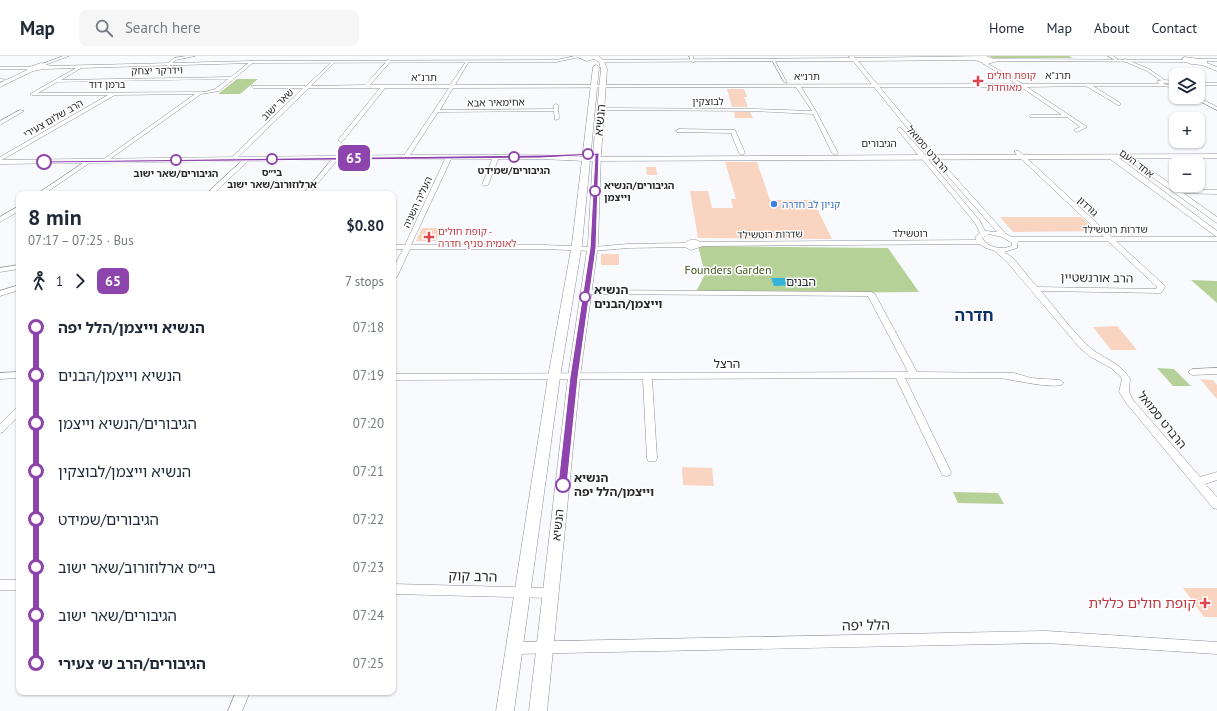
<!DOCTYPE html>
<meta charset="utf-8">
<style>
body{margin:0;font-family:"PT Sans","Noto Sans Hebrew",sans-serif;background:#f6f6f7;color:#1f2937;height:100vh;display:flex;flex-direction:column;font-size:15px;white-space:nowrap}
*{box-sizing:border-box;margin:0}
p{font-size:13px;color:#747a83}
.icon{flex:none;width:22px;height:22px;fill:none;stroke:currentColor;stroke-width:2;stroke-linecap:round;stroke-linejoin:round}
.map{position:relative;flex:1;overflow:hidden}
.drawer{position:absolute;left:16px;top:135px;width:380px;height:504px;display:flex;flex-direction:column;background:#fff;border-radius:8px;box-shadow:0 1px 3px #0004}
.drawer>*{flex:none}
.badge{padding:0 8px;border-radius:6px;font-size:14px;line-height:26px}
.fabs{position:absolute;left:1169px;top:12px;display:grid;gap:8px}
.fabs a{display:grid;place-items:center;width:36px;height:36px;border-radius:8px;background:#fff;box-shadow:0 1px 3px #0004;font-size:20px}
.map>.badge{position:absolute;translate:-50% -50%;box-shadow:0 0 0 2px #fff}
.legs{display:flex;align-items:center;gap:6px;height:44px;padding:0 12px;font-size:13px}
.legs p{margin-inline-start:auto}
.summary{display:flex;align-items:center;justify-content:space-between;height:68px;padding:0 12px}
h1{font-size:22px;font-weight:800;line-height:30px}
ul{padding:0 12px;list-style:none}
li{display:flex;align-items:center;gap:14px;height:48px;font-size:15px}
li i{display:grid;place-items:center;width:6px;height:100%;margin:0 5px;background:currentColor}
li i::after{content:'';width:10px;height:10px;margin:-5px;border:3px solid;border-radius:50%;background:#fff}
li p{margin-inline-start:auto}
li:first-child i{background:linear-gradient(#0000 50%,currentColor 0)}
li:last-child i{background:linear-gradient(currentColor 50%,#0000 0)}
header{display:flex;align-items:center;gap:24px;box-sizing:border-box;height:56px;padding:0 20px;background:#fff;border-bottom:1px solid #e0e1e3}
header strong{font-size:19px}
nav{display:flex;gap:22px;margin-inline-start:auto;font-size:14px}
.search{width:280px;height:36px;background:#f6f6f7;display:flex;align-items:center;gap:10px;box-sizing:border-box;padding:0 14px;border-radius:8px;color:#747a83;font-size:15px}
.map>svg:first-child{display:block}
.green{fill:#b6d198}
.water{fill:#35b3d9}
.building{fill:#f8d4c1}
.lines{fill:none;stroke-linecap:round;stroke-linejoin:round}
.pedestrian-casing{stroke:#8e9099;stroke-width:1}
.minor-casing{stroke:#8e9099;stroke-width:1}
.tertiary-casing{stroke:#8e9099;stroke-width:1}
.secondary-casing{stroke:#8e9099;stroke-width:1}
.pedestrian{fill:#fff;fill-rule:evenodd}
.minor{fill:#fff;fill-rule:evenodd}
.tertiary{fill:#fff;fill-rule:evenodd}
.secondary{fill:#fff;fill-rule:evenodd}
.line-1{fill:#8e44ad;stroke:#fff}
.health-dot{fill:#e0444e;stroke:#fff;stroke-width:1.5}
.stop-1-dot{fill:#fff;stroke:#8e44ad;stroke-width:2}
.shop-dot{fill:#3f7fe0;stroke:#fff;stroke-width:1.5}
.labels{text-anchor:middle;stroke-width:3;stroke-linejoin:round;paint-order:stroke}
.far-street-label{font-size:10px;fill:#27282c;stroke:#fff}
.far-health-label{font-size:10px;fill:#be3a42;stroke:#fff;text-anchor:start}
.far-stop-label{font-size:10px;font-weight:bold;fill:#27282c;stroke:#fff}
.far-shop-label{font-size:10px;fill:#366cbe;stroke:#fff;text-anchor:start}
.street-label{font-size:12px;fill:#27282c;stroke:#fff}
.park-label{font-size:12px;fill:#41591e;stroke:#fff}
.stop-label{font-size:12px;font-weight:bold;fill:#27282c;stroke:#fff;text-anchor:start}
.near-street-label{font-size:14px;fill:#27282c;stroke:#fff}
.near-health-label{font-size:14px;fill:#be3a42;stroke:#fff;text-anchor:end}
.district-label{font-size:16px;font-weight:bold;fill:#0d3064;stroke:#fff}
</style>
<header>
<strong>Map</strong>
<div class="search"><svg class="icon" aria-label="search" viewBox="0 0 24 24"><circle cx="10" cy="10" r="6"/><path d="M15 15l6 6"/></svg>Search here</div>
<nav><a>Home</a><a>Map</a><a>About</a><a>Contact</a></nav>
</header>
<div class="map">
<svg width="1217" height="655" viewBox="0 0 1217 655">
<rect width="100%" height="100%" fill="#f8fafd"/>
<!-- green -->
<path class="green" d="M989,0H1069L1073,2H993Z
M237,23H258L240,38H218Z
M698,190L888,192L919,236L695,238L705,218Z
M1191,224L1217,225V247Z
M1157,312L1174,313L1191,330H1173Z
M953,436L998,437L1004,448L958,447Z"/>
<!-- water -->
<path class="water" d="M771,222H795L799,229L774,230Z"/>
<!-- building -->
<path class="building" d="M727,33H744L747,41H744L748,51H732Z
M734,56H750L753,62H735Z
M725,106H757L770,144H813L832,183L698,182L690,135H708L712,152H733L731,143H736Z
M646,111H656L657,119H647Z
M1000,161H1081L1096,175L1013,176Z
M422,172H441L436,185H416Z
M601,198H619V209H601Z
M1117,270L1137,294H1111L1093,271Z
M1200,323L1213,324L1217,329V343Z
M682,411L712,412L714,430L683,429Z
M1183,532H1217V561H1204Z"/>
<g class="lines">
<defs>
<path id="pedestrian" d="M689,0H693L694,6H692Z
M1125,3L1149,13L1166,25L1163,26L1147,15L1124,5Z
M772,4L775,5L787,27L784,26Z"/>
<path id="minor" d="M63,0H69L45,9L42,8Z
M186,0H195L176,4L169,10L166,9L174,2Z
M1108,0H1113L1118,3L1115,4Z
M388,4L391,5L370,29H450L467,4L469,5L455,29L1017,28L982,7L983,5L1023,28H1159L1157,25L1164,24L1176,25V27H1163L1166,29L1176,30V32L1163,30H1093L1120,47V49H1118L1086,30L1027,31L1087,71L1077,76L1074,74L1080,71L1067,61H1030V60L1032,59H1062L1021,31H801L817,57L838,97L835,99L832,97L813,58L754,55L602,54L600,53L602,52L754,53L812,55L796,31L453,32L440,54L554,53V49L556,48L558,49L559,63L555,64L554,55L438,56L408,102L406,103L403,101L449,32H385L343,85L341,86L338,84L339,83L380,32H309L235,104L230,103L303,32H253L251,30H306L333,5L334,7L311,30L365,29Z
M251,5L254,6L219,35L201,38L106,106L101,105L195,38L115,39L0,105V101L108,39H32L30,38L78,11L81,12L61,24L231,21ZM228,23L215,33L205,36L38,37L57,26Z
M0,11H28L30,12L28,13H0Z
M0,23L11,24L0,25Z
M1198,27H1217V29H1198Z
M1192,41H1198L1217,51V54Z
M20,54L24,55L0,69V65Z
M679,73L735,74L745,97L742,99L739,97L731,77L677,76L676,75Z
M1015,95H1019L1112,181H1217V185H1116L1164,229L1165,231L1161,237L1041,235C1055,252 1069,271 1085,287C1099,302 1120,305 1130,323L1129,336L1133,344L1200,421L1217,416V424L1205,428L1217,441V453L1213,452L1127,348L1119,336L1122,323L1120,320L1111,312L1089,300L1079,291L1007,206L995,195L986,192L979,188L703,190L691,194L685,191L628,192L593,195L544,193H410L397,221L393,223V213L403,193H393V189H405L446,101L449,99L452,101L411,189H544L593,191L628,188L685,187C688,183 697,183 700,186L976,184L975,181L980,177L975,167L922,103V101H926L980,165L985,175L997,176L933,103V101H937L1006,178L1012,181H1104L1015,97ZM989,178L1002,181L1012,187V190C1001,194 988,192 982,182ZM1018,185H1108L1157,231L1156,233L1037,231L1013,202L1004,196L1017,192Z
M496,99L499,101L488,129L483,130L482,129L493,101Z
M334,101L339,102L309,138H303Z
M245,102L250,103L213,138H206Z
M86,105L91,106L44,138H37Z
M1177,134H1217V138L1175,137L1174,136Z
M19,150V155L0,166V161Z
M19,209V213L0,216V212Z
M19,229V234L0,240V235Z
M583,234L871,236L875,238L917,316L1014,317L1031,322L1060,324L1064,327C1058,335 1011,323 999,322H905L951,416L950,419L946,420L942,419L941,416L896,322L652,323L657,402L656,405H648L647,402L643,323L393,324V318L908,316L868,240L586,238H583Z
M1217,312V318L1192,319L1188,316L1192,313Z
M19,316V322L0,323V317Z
M19,351V360L3,376L0,377V368L16,352Z
M0,524H19V534H0Z
M393,528L551,532L555,533L557,537L555,541L551,542L393,538Z
M1046,575L1217,586V598L1046,587L515,598L510,596L508,592L510,588L515,586Z
M236,636H250L242,655H228Z"/>
<path id="tertiary" d="M575,0L580,1L556,6L252,7L44,13L33,15L0,31V27L27,14L26,12L41,7L51,10L252,5L556,4Z
M849,0H854L855,2L986,0L994,3L1188,4L1186,6L998,5L987,8L975,4L858,5L936,99L1217,98V102H1134L1217,161V167L1125,102H1119L1217,175V181L1110,103L586,105L541,103H406L0,108V104L406,99H541L586,101L918,99L897,73L900,71L925,99H929L853,5L601,6L599,5L601,4L850,2Z
M1200,3H1217V5H1202Z"/>
<path id="secondary" d="M575,0H599L604,5L607,13L601,98L598,188L580,321L547,655H529L568,321L588,188L593,98L601,13L599,6L594,3L587,5Z
M1184,1L1207,4V7L1217,11V15L1202,9L1191,8L1182,4Z
M596,9L599,11L582,188L560,321L514,655H496L548,321L572,188L593,11Z"/>
</defs>
<!-- pedestrian casing -->
<use href="#pedestrian" class="pedestrian-casing"/>
<!-- minor casing -->
<use href="#minor" class="minor-casing"/>
<!-- tertiary casing -->
<use href="#tertiary" class="tertiary-casing"/>
<!-- secondary casing -->
<use href="#secondary" class="secondary-casing"/>
<!-- pedestrian -->
<use href="#pedestrian" class="pedestrian"/>
<!-- minor -->
<use href="#minor" class="minor"/>
<!-- tertiary -->
<use href="#tertiary" class="tertiary"/>
<!-- secondary -->
<use href="#secondary" class="secondary"/>
</g>
<!-- line-1 -->
<path class="line-1" d="M599,97L596,192L578,321L567,429L563,433L558,429L570,321L590,192L595,99L541,102L44,107L41,106L44,105L541,99Z"/>
<!-- markers -->
<g class="health-dot">
<path d="M976 19h4v4h4v4h-4v4h-4v-4h-4v-4h4z"/>
<path d="M427 175h4v4h4v4h-4v4h-4v-4h-4v-4h4z"/>
<path d="M1203 541h4v4h4v4h-4v4h-4v-4h-4v-4h4z"/>
</g>
<g class="stop-1-dot">
<circle cx="588" cy="98" r="5"/>
<circle cx="514" cy="101" r="5"/>
<circle cx="272" cy="103" r="5"/>
<circle cx="176" cy="104" r="5"/>
<circle cx="44" cy="106" r="7"/>
<circle cx="595" cy="135" r="5"/>
<circle cx="585" cy="241" r="5"/>
<circle cx="563" cy="429" r="7"/>
</g>
<circle class="shop-dot" cx="774" cy="148" r="4"/>
<g class="labels">
<!-- far-street labels -->
<g class="far-street-label">
<text transform="translate(157 14) rotate(-1)" y="4">וידרקר יצחק</text>
<text x="1058" y="23">תרנ"א</text>
<text x="807" y="24">תרנ״א</text>
<text x="424" y="25">תרנ"א</text>
<text x="107" y="32">ברמן דוד</text>
<text x="708" y="49">לבוצקין</text>
<text transform="translate(496 46) rotate(-1)" y="4">אחימאיר אבא</text>
<text transform="translate(277 48) rotate(-44)" y="4">שאר ישוב</text>
<text transform="translate(53 62) rotate(-30)" y="4">הרב שלום צעירי</text>
<text x="879" y="91">הגיבורים</text>
<text transform="translate(928 93) rotate(49)" y="4">הרברט סמואל</text>
<text transform="translate(1137 107) rotate(37)" y="4">אחד העם</text>
<text transform="translate(417 146) rotate(-65)" y="4">העליה השניה</text>
<text transform="translate(1088 150) rotate(43)" y="4">גורדון</text>
<text x="1115" y="177">שדרות רוטשילד</text>
<text x="910" y="181">רוטשילד</text>
<text transform="translate(770 178) rotate(-1)" y="4">שדרות רוטשילד</text>
</g>
<!-- far-health labels -->
<g class="far-health-label">
<text x="987" y="23">קופת חולים<tspan x="987" dy="12">מאוחדת</tspan></text>
<text x="438" y="179">קופת חולים -<tspan x="438" dy="12">לאומית סניף חדרה</tspan></text>
</g>
<!-- far-stop labels -->
<g class="far-stop-label">
<text x="514" y="118">הגיבורים/שמידט</text>
<text x="272" y="120">בי״ס<tspan x="272" dy="12">ארלוזורוב/שאר ישוב</tspan></text>
<text x="176" y="121">הגיבורים/שאר ישוב</text>
<text x="604" y="133" text-anchor="start">הגיבורים/הנשיא<tspan x="604" dy="12">וייצמן</tspan></text>
</g>
<!-- far-shop labels -->
<g class="far-shop-label">
<text x="782" y="152">קניון לב חדרה</text>
</g>
<!-- street labels -->
<g class="street-label">
<text transform="translate(600 64) rotate(-85)" y="4">הנשיא</text>
<text transform="translate(1097 222) rotate(1)" y="4">הרב אורנשטיין</text>
<text x="801" y="230">הבנים</text>
<text x="727" y="312">הרצל</text>
<text transform="translate(1162 364) rotate(51)" y="4">הרברט סמואל</text>
<text transform="translate(558 469) rotate(-84)" y="4">הנשיא</text>
</g>
<!-- park labels -->
<g class="park-label">
<text x="728" y="218">Founders Garden</text>
</g>
<!-- stop labels -->
<g class="stop-label">
<text x="594" y="238">הנשיא<tspan x="594" dy="14">וייצמן/הבנים</tspan></text>
<text x="574" y="426">הנשיא<tspan x="574" dy="14">וייצמן/הלל יפה</tspan></text>
</g>
<!-- near-street labels -->
<g class="near-street-label">
<text transform="translate(473 520) rotate(2)" y="5">הרב קוק</text>
<text transform="translate(866 569) rotate(-1)" y="5">הלל יפה</text>
</g>
<!-- near-health labels -->
<g class="near-health-label">
<text x="1196" y="552">קופת חולים כללית</text>
</g>
<!-- district labels -->
<g class="district-label">
<text x="974" y="265">חדרה</text>
</g>
</g>
</svg>
<div class="fabs">
<a><svg class="icon" aria-label="layers" viewBox="0 0 24 24"><path d="M12 4l9 5-9 5-9-5zM3 14l9 5 9-5"/></svg></a>
<a>+</a>
<a>−</a>
</div>
<b class="badge" style="left:354px;top:102px;background:#8e44ad;color:#fff">65</b>
<section class="drawer">
<div class="summary"><div><h1>8 min</h1><p>07:17 – 07:25 · Bus</p></div><b>$0.80</b></div>
<div class="legs"><svg class="icon" aria-label="walk" viewBox="0 0 24 24"><circle cx="13" cy="4" r="2"/><path d="M13 8l-2 6 4 7M11 14l-3 7M7 12l3-4h3l4 4"/></svg>1<svg class="icon" aria-label="forward" viewBox="0 0 24 24"><path d="M9 5l7 7-7 7"/></svg><b class="badge" style="background:#8e44ad;color:#fff">65</b><p>7 stops</p></div>
<ul>
<li><i style="color:#8e44ad"></i><b>הנשיא וייצמן/הלל יפה</b><p>07:18</p></li>
<li><i style="color:#8e44ad"></i><span>הנשיא וייצמן/הבנים</span><p>07:19</p></li>
<li><i style="color:#8e44ad"></i><span>הגיבורים/הנשיא וייצמן</span><p>07:20</p></li>
<li><i style="color:#8e44ad"></i><span>הנשיא וייצמן/לבוצקין</span><p>07:21</p></li>
<li><i style="color:#8e44ad"></i><span>הגיבורים/שמידט</span><p>07:22</p></li>
<li><i style="color:#8e44ad"></i><span>בי״ס ארלוזורוב/שאר ישוב</span><p>07:23</p></li>
<li><i style="color:#8e44ad"></i><span>הגיבורים/שאר ישוב</span><p>07:24</p></li>
<li><i style="color:#8e44ad"></i><b>הגיבורים/הרב ש׳ צעירי</b><p>07:25</p></li>
</ul>
</section>
</div>
